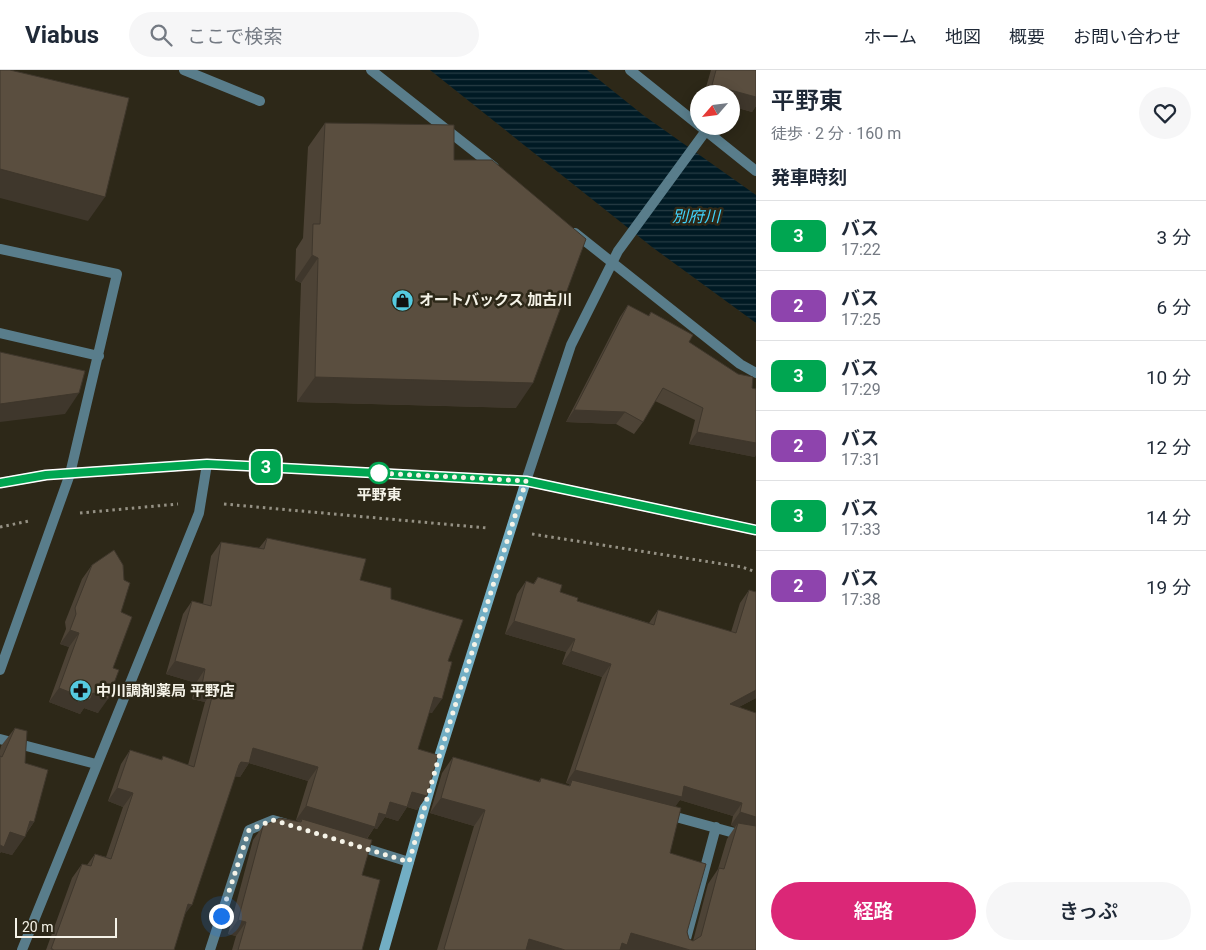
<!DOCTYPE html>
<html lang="ja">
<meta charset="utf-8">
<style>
body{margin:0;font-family:Roboto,"Noto Sans JP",sans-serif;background:#f6f6f7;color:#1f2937;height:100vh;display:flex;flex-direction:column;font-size:19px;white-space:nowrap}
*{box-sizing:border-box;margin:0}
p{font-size:16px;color:#747a83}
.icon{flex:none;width:28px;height:28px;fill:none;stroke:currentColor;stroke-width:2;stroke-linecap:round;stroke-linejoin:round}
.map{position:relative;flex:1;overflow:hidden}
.details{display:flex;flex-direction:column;background:#fff;width:450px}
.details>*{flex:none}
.badge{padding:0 10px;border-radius:8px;font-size:18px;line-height:32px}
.needle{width:32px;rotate:242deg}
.tools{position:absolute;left:690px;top:15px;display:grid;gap:10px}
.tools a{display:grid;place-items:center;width:50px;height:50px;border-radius:50%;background:#fff;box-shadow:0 2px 12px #0003;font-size:25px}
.scale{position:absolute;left:15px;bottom:12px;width:102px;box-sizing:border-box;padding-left:5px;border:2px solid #f5f3e8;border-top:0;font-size:14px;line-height:18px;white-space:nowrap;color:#f5f3e8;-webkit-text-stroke:4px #2d2818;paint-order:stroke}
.you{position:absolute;width:25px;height:25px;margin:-12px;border:4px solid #fff;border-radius:50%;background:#1a73e8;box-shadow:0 0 0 8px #1a73e833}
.map>.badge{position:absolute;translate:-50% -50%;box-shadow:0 0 0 2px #fff}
h2{padding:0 15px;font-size:19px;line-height:45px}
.round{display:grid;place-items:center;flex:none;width:52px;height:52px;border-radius:26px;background:#f6f6f7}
.headline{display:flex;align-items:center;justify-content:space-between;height:85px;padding:0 15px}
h1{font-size:24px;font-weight:600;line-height:38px}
.cta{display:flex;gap:10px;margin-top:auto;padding:10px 15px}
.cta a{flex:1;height:58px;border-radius:30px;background:#db2777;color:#fff;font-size:20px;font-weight:600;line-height:58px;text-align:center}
.cta a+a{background:#f6f6f7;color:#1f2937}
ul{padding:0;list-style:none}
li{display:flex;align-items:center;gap:15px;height:70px;padding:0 15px;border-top:1px solid #e0e1e3}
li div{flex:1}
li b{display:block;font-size:19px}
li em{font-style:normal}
li .badge{min-width:55px;font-weight:700;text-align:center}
header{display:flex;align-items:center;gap:30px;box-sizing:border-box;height:70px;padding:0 25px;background:#fff;border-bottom:1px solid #e0e1e3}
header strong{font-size:24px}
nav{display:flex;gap:28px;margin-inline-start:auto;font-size:18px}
.search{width:350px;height:45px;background:#f6f6f7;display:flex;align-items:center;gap:12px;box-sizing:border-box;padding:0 18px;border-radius:28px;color:#747a83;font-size:19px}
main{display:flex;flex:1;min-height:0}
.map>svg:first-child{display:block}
.water{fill:url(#water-rules)}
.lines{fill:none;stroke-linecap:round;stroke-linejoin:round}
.path{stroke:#959184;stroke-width:3;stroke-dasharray:2.5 4;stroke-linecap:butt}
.lane{stroke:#597d8b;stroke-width:10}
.street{stroke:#597d8b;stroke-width:10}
.secondary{stroke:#72aec4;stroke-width:10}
.wall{fill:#4d4336;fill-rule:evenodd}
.shaded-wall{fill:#3f372c}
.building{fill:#5a4e3f;stroke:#3f372c}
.line-casing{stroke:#fff;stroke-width:11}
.line{stroke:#00a651;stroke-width:8}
.walk{stroke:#f5f3e8;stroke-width:5;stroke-dasharray:0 9}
.stop-dot{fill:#fff;stroke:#00a651;stroke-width:2.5}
.labels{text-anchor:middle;stroke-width:5;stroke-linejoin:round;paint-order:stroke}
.poi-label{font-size:15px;font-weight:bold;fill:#f5f3e8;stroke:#2d2818;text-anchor:start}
.stop-label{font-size:15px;font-weight:bold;fill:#f5f3e8;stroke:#2d2818}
.water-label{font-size:16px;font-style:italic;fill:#40d4fd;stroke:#2d2818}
</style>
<header>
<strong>Viabus</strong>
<div class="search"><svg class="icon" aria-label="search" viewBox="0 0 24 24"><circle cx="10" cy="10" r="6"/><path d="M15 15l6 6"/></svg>ここで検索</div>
<nav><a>ホーム</a><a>地図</a><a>概要</a><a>お問い合わせ</a></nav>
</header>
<main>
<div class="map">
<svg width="756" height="880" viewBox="0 0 756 880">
<defs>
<pattern id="water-rules" width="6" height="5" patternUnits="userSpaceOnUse" patternTransform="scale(1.25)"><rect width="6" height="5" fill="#001a24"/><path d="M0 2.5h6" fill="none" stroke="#263c44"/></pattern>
</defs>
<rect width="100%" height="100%" fill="#2d2818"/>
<!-- water -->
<path class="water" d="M430,0H587L643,45L756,125V253L652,177Z"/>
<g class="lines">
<!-- path -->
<path class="path" d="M224,434L487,458
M80,443L178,434
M0,457L29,451
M532,464L742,497L756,502"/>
<!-- lane -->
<path class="lane" d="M184,0L260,31
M0,179L117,204L70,404L0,600
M0,263L99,286"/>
<!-- street -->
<path class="street" d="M371,0L494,97
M630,0L756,101
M575,163L740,294L756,303
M526,411L571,275L618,181L705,62
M0,669L96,694
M665,744L756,769
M358,776L409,792
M22,880L199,443L207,394
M210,880L249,760L273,750L287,754
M683,880L716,757"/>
<!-- secondary -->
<path class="secondary" d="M0,413L46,405L207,394L526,411L756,460
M384,880L439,687L526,411"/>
</g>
<!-- wall -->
<path class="wall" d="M711,0H756V36L752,42L731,36V24H704Z
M325,53L454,90L516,338L297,332L301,213L295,210L296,179L303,168L308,77Z
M628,235L648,246L651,242L689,272L752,318L755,387L689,374L695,350L655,331L643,352L634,364L616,354L566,352L620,247Z
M267,468L360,510L391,529L448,591L432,643L429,642L418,679L427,726L417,740L407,737L398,751L385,747L377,759L374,758L367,769L362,805V880H232L236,866L228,864L253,770L263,756L300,752L296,750L308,711L249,693L240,707L235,706L185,844L174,880H46L72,808L82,794L87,795L95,784L106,787L123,737L108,731L121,694L130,680L161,690L163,686L188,695L205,632L192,629L196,613L166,604L183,544L192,531L203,534L211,486L221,472L259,478Z
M92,495L121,542L113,598L98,643L84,638L80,644L49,632L69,577L60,574L66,559L65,552L82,509Z
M538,507L560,522L577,531L649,553L658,540L731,562L740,533L749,520L756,522V628L739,637L756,880H437L474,756L430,743L442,703L453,687L538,712L541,708L568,716L570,714L566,713L602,607L562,594L566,582L505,564L517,524L526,511L533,514ZM680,730L733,746L731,755L735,757L727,769L718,799L708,814L693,871L689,869L670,783L675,736Z
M15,658L25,693L34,752L12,785L1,782L0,783V680L1,676Z"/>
<!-- shaded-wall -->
<path class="shaded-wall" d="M712,15L756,27V36L752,42L731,36V24H706Z
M0,99L105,127L88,151L0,128Z
M312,185L318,188L301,213L295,210Z
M315,307L533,313L516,338L297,332Z
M79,323L65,344L0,352V334Z
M574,340L625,342L616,354L566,352Z
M697,362L756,373V385L755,387L689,374Z
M514,551L575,569L566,582L505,564Z
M70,560L79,563L69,577L60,574Z
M571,581L611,594L602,607L562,594Z
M175,591L205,599L196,613L166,604Z
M202,615L214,619L205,632L192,629Z
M59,618L93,623L108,629L98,643L84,638L80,644L49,632Z
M756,620V628L720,647L730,634Z
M434,627L442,629L432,643L424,641Z
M253,678L318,697L308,711L249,693L240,707L231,706L241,692Z
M575,700L684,716L742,733L733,746L680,730L673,740L572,710L570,714L566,713Z
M117,718L133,723L123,737L108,731Z
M412,722L427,726L417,740L402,735Z
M441,728L485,740L474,756L430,743Z
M390,732L407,737L398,751L385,747L377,759L374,758L365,771L302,749L300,751L296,750L306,736L379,743Z
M740,742L756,747V762L738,753L735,757L731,755Z
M30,751L34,752L24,766L25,767L12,785L1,782L0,783V775L10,762Z
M188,834L192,835L182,848Z
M238,850L246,852L236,866L228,864Z
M631,863L690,880H617Z
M529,869L565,880H521Z"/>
<!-- building -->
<path class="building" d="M0,0H10L129,28L105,127L0,99Z
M716,0H756V27L712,15Z
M325,53L454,55V90H492L586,169L533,313L315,307L318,188L312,185L313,154H320Z
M628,235L649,246L651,242L693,265L689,272L738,304L753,307L752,318L756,319V373L697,362L703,338L663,318L643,352L625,342L574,340Z
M0,282L85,301L79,323L0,334Z
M267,468L366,489L360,510L391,518V529L463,550L448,591L452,592L442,629L434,627L418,679L438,685L427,726L412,722L407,737L390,732L386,745L379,743L375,757L306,736L318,697L253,678L249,693L241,692L239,695L192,835L188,834L174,880H53V879H51L82,794L91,796L95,784L111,789L133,723L117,718L130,680L162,690L163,686L194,697L214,619L202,615L205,599L175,591L192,531L211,536L221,472L264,479Z
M114,480L123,495L124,510L130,513L121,542L132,547L113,598L119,600L108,629L93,623L90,630L59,618L79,563L70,560L76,544L75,538L92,495Z
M538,507L562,515L560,522L578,528L577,531L654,555L658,540L736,563L749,520L756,522V620L730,634L756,643V747L740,742L742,733L693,719L684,716L682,727L575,700L611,594L571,581L575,569L514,551L526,511L534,514Z
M15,658L27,661L25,693L48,700L34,752L30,751L25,767L10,762L4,777L0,775V686L2,687Z
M453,687L540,712L541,708L570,716L572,710L681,738L670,783L706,794L687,862L689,869L693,871L701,866L719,798L724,799L738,753L756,756V880H690L631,863L627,875L622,873L620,880H565L529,869L526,880H446L444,879L485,740L441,728Z
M280,748L301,752L302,749L372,770L362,805L380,810L362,880H238L246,852L238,850L263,756Z"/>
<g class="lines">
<defs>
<path id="line" d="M0,413L46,405L207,394L526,411L756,460"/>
</defs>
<!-- line casing -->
<use href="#line" class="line-casing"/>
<!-- line -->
<use href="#line" class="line"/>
<!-- walk -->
<path class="walk" d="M221,846L249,760L273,750L409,792L439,687L526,411L379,403"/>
</g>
<!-- icons -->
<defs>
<symbol id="shop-disc" viewBox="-11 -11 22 22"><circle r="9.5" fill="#55cae0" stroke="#2d2818"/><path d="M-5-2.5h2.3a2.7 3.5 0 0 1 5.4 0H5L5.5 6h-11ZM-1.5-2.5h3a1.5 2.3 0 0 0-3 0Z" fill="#111"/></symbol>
<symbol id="pharmacy-disc" viewBox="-11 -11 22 22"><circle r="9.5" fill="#55cae0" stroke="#2d2818"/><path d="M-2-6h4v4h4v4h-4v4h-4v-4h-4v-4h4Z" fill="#111"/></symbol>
</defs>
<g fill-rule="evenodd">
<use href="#shop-disc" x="390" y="218" width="25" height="25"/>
<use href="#pharmacy-disc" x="68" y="608" width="25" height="25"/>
</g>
<!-- markers -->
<circle class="stop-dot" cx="379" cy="403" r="10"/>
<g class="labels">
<!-- poi labels -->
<g class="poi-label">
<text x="419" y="235">オートバックス 加古川</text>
<text x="96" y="626">中川調剤薬局 平野店</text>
</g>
<!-- stop labels -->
<g class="stop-label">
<text x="379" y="430">平野東</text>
</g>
<!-- water labels -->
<g class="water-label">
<text x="696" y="152">別府川</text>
</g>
</g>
</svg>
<div class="tools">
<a><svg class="needle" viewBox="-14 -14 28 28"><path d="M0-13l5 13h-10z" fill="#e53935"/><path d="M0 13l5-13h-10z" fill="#747a83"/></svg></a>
</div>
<div class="scale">20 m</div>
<div class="you" style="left:221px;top:846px"></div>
<b class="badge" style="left:266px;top:397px;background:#00a651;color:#fff">3</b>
</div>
<section class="details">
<div class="headline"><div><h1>平野東</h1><p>徒歩 · 2 分 · 160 m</p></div><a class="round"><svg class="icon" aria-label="heart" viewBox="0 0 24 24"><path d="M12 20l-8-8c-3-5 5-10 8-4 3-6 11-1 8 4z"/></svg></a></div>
<h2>発車時刻</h2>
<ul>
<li><span class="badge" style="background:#00a651;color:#fff">3</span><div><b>バス</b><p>17:22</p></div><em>3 分</em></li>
<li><span class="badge" style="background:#8e44ad;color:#fff">2</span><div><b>バス</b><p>17:25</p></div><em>6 分</em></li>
<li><span class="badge" style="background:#00a651;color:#fff">3</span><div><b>バス</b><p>17:29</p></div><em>10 分</em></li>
<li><span class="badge" style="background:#8e44ad;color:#fff">2</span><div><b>バス</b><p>17:31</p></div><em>12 分</em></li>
<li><span class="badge" style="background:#00a651;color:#fff">3</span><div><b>バス</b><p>17:33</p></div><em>14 分</em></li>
<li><span class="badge" style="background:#8e44ad;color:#fff">2</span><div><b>バス</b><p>17:38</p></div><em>19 分</em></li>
</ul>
<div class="cta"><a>経路</a><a>きっぷ</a></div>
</section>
</main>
